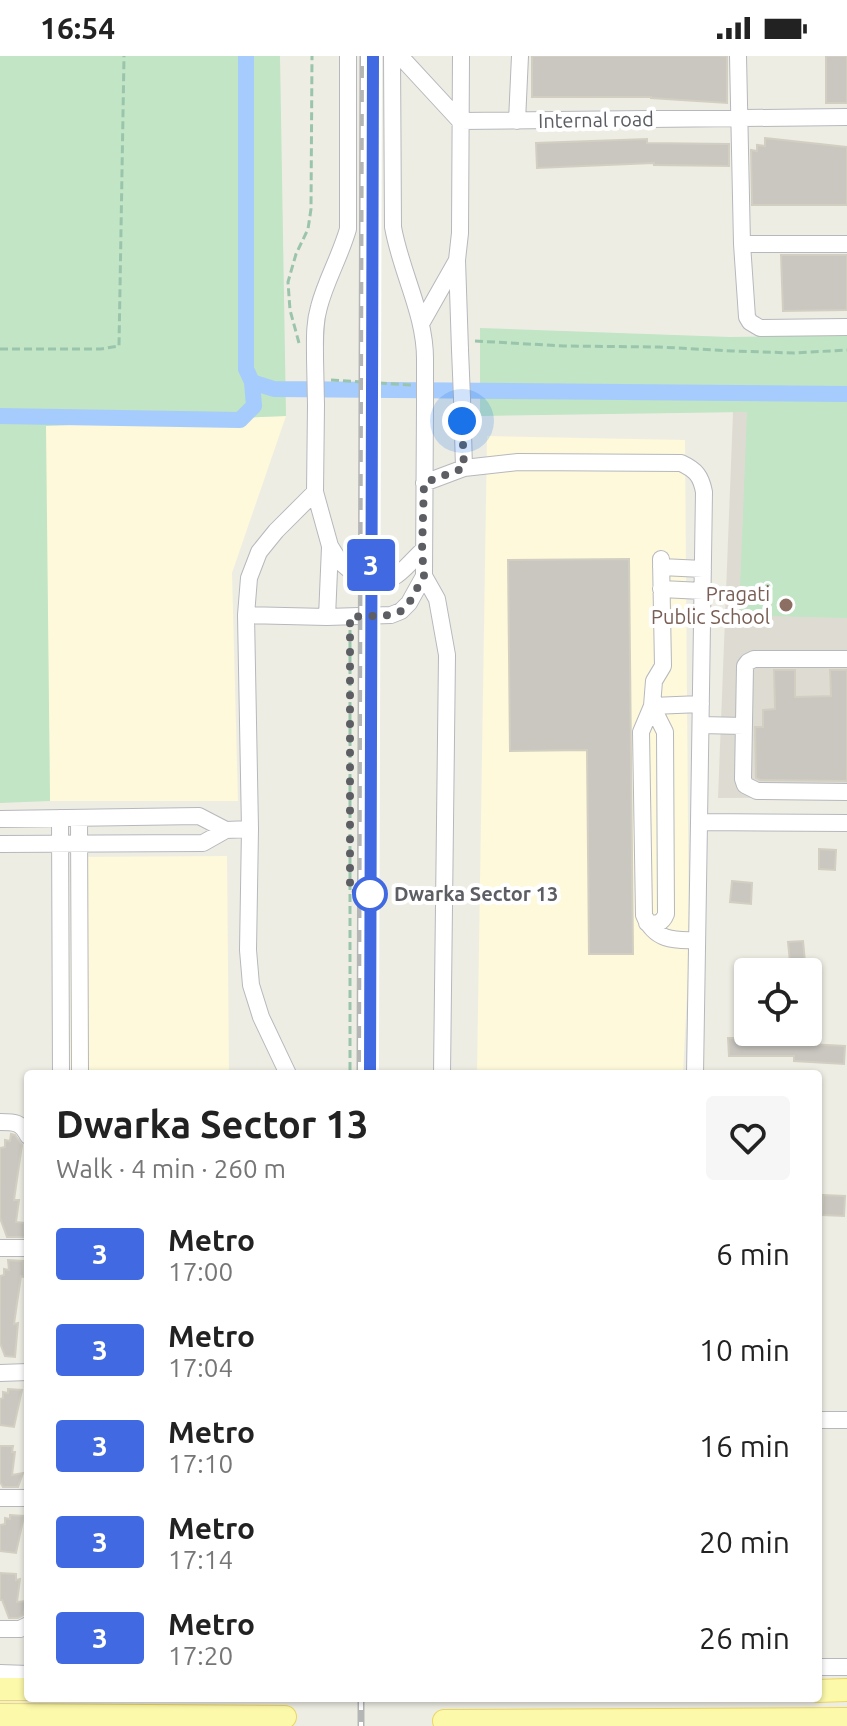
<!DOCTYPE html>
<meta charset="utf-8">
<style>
body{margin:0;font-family:Ubuntu,sans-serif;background:#f6f6f6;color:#222;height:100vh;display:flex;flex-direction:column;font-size:30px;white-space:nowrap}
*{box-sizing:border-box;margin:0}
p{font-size:26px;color:#767676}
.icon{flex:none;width:44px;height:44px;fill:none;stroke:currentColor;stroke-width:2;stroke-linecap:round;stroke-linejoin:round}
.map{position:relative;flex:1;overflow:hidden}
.panel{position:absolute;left:24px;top:1014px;width:798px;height:632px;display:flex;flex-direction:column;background:#fff;border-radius:8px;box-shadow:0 2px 6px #0004}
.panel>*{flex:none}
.badge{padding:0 16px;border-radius:6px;font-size:28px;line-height:52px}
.buttons{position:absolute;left:734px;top:902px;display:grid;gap:16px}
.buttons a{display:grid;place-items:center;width:88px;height:88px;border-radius:8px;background:#fff;box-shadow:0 2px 6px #0004;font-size:40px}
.you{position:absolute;width:40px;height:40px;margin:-20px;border:6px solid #fff;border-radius:50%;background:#1a73e8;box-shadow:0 0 0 12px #1a73e833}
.map>.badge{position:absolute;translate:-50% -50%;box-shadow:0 0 0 4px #fff}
.round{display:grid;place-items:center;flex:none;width:84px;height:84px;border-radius:8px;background:#f6f6f6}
.head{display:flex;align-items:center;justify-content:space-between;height:136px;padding:0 32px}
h1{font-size:38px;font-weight:700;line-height:60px}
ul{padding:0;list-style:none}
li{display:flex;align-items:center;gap:24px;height:96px;padding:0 32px}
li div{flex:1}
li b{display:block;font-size:30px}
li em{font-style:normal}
li .badge{min-width:88px;font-weight:700;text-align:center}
.status{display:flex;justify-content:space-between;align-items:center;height:56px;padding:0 40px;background:#fff;direction:ltr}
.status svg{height:22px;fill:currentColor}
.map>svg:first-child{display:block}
.commercial{fill:#fdf9da}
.education{fill:#dedcd2}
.green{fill:#c1e5c5}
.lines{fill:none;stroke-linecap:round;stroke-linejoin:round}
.canal{stroke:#a5ccfc;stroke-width:16}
.building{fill:#cac7c1;stroke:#d2cfc2;stroke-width:2}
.minor-casing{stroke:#b6b8bd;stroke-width:18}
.major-casing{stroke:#edd75e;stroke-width:24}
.path{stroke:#9ac5ac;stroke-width:3;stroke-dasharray:8 4;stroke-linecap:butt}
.minor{stroke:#fff;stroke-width:16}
.major{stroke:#fcf9aa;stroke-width:22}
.rail-casing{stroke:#b4b5b5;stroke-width:7}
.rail{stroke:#fff;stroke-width:4;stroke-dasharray:12;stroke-linecap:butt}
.minor-bridge-casing{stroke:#b6b8bd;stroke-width:18;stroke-linecap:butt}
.minor-bridge{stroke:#fff;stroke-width:16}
.line-casing{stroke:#fff;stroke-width:18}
.line{stroke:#4169e1;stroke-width:12}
.walk{stroke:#5c5e64;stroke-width:8;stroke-dasharray:0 14.4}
.education-dot{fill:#8d6e63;stroke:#fff;stroke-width:3}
.stop-dot{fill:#fff;stroke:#4169e1;stroke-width:4}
.labels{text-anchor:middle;stroke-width:8;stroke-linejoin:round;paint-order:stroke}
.street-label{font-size:20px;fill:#5c5e64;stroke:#fff}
.education-label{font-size:20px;fill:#785e54;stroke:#fff;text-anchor:end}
.stop-label{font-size:20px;font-weight:bold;fill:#5c5e64;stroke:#fff;text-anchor:start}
</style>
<div class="status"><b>16:54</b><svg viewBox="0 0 49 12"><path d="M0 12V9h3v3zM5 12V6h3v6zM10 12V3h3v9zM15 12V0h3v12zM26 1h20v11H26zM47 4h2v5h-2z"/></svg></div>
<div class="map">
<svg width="847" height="1670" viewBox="0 0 847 1670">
<rect width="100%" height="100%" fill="#eeede4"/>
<!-- commercial -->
<path class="commercial" d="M286,360L232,517L238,745H50L45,370Z
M487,380L685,384L689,899L683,1018H477Z
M227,800L229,1018H69L70,801Z"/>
<!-- education -->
<path class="education" d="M847,354V741L718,742L733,356Z"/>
<!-- green -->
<path class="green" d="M0,0H280L286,360L46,370L50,745L0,747Z
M480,272L730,281L847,279V562L739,559L747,356L480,360Z"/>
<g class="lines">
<!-- canal -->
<path class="canal" d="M246,0V313L252,326L274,333L847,338
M0,360L240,364L254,350L252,326"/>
</g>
<!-- building -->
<path class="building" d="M532,0H727V47L651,42V41H532Z
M826,0H847V47H826Z
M765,82L847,91V149H752L751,94L757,95V89L765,90Z
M647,83V87L729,88V110L654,109V107L537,112L536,87Z
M781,199H847V254L783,255Z
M629,503L633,898H589L587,694L510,695L508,504Z
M774,614H795V641L831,640L830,614H847V725L760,724L756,722L755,671H763V654L775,653Z
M819,793L836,794L835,814L819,813Z
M732,825L752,827L751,848L730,846Z
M803,885L806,916H791L788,886Z
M728,982L789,983V987L845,990L844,1008L794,1005V1000H729Z
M11,1078L15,1079L22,1089L14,1144H19L16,1166L24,1167L25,1181H7L0,1162V1092L5,1091V1084L10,1085Z
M823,1139L845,1140L844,1160L822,1159Z
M8,1204L23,1205L24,1221L21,1220L14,1268L18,1267L15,1301L5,1300L0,1287V1220L4,1219V1213L9,1214Z
M8,1333L22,1334L14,1371L0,1369V1343L3,1342V1336L8,1337Z
M0,1390H13L12,1396H15L12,1419L23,1417L18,1431H3L0,1426Z
M10,1459L24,1460L16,1497L0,1495V1469L5,1468V1462L10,1463Z
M0,1517L16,1518V1524L20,1523L17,1546L27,1545L23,1559L18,1562H9L2,1544H0Z"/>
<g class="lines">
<defs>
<path id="minor" d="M392,0L393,171C401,217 426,259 425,306
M400,0L460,65L847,61
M738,0L742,188L747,261L750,266L760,272L847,271
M517,65L520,0
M742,188H847
M422,266L456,206
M460,294L457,204L460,177L461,0
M315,302C315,285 314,268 319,251C326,224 340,201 348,173V0
M462,342L464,412
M316,349L315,436L330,490L340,506L366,528C399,525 400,516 422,495
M425,349L424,520L437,543L447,599L442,1018
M424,427L464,412L518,406L681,407C696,414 701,420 704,436L699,766
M661,503L663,610L654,625L652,650L641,676L644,859C654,884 673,885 697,884
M661,511L703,513
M661,533L703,535
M246,559L327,561L391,559L401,555L409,547L424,520
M327,561L330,491
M847,603H754L748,606L745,610L743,723L745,729L757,735L847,736
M652,650L701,648
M701,669L744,670
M60,762L61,1018
M79,762L80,1018
M0,763L199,760L226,774
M0,788L203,787L226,774L250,773
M647,867C657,868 662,868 666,858L665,676L652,650
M288,1018L261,961L251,929L248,894L250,773L246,559L249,522L259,496L276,475L315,436
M695,1018L699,766L847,767
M0,1066C15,1066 21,1066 28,1080
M0,1192H28
M0,1317L28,1316
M818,1364H847
M0,1442H28
M0,1573H20L28,1569
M818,1611H847
M0,1617L28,1618"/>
<path id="major" d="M0,1633H28
M818,1635L847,1634
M0,1659L285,1661
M444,1665L847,1663"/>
</defs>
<!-- minor casing -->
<use href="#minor" class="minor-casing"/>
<!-- major casing -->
<use href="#major" class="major-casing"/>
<!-- path -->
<path class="path" d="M475,285L564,290L659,291L733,295L794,297L847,294
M299,287L290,254L288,226L296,198L308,173L311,153L312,0
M0,293H101L119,290L124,0
M331,324L412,329
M350,574V1018"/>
<!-- minor -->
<use href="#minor" class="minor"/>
<!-- major -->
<use href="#major" class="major"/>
<defs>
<path id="rail" d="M360,1018L363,0
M361,1642V1670"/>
</defs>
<!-- rail casing -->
<use href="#rail" class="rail-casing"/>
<!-- rail -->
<use href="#rail" class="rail"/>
<defs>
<path id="minor-bridge" d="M460,294L462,342
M315,302L316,349
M425,349V306"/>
</defs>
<!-- minor-bridge casing -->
<use href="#minor-bridge" class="minor-bridge-casing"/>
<!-- minor-bridge -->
<use href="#minor-bridge" class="minor-bridge"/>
</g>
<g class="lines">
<defs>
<path id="line" d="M370,1018L373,0"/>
</defs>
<!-- line casing -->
<use href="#line" class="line-casing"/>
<!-- line -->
<use href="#line" class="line"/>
<!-- walk -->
<path class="walk" d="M370,838L350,835V561L391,559L401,555L409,547L424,520L422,495L424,427L464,412L462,365"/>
</g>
<!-- markers -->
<circle class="education-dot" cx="786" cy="549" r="8"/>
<circle class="stop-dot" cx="370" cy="838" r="16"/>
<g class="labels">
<!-- street labels -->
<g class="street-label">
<text transform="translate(596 64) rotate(-1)" y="7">Internal road</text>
</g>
<!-- education labels -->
<g class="education-label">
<text x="770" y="545">Pragati<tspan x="770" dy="23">Public School</tspan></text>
</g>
<!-- stop labels -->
<g class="stop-label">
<text x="394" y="845">Dwarka Sector 13</text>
</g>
</g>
</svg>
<div class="buttons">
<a><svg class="icon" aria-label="locate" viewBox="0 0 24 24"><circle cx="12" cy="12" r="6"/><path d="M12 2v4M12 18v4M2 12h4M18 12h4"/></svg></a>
</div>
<div class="you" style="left:462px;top:365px"></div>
<b class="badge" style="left:371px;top:509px;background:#4169e1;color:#fff">3</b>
<section class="panel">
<div class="head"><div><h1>Dwarka Sector 13</h1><p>Walk · 4 min · 260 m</p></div><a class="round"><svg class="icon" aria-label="heart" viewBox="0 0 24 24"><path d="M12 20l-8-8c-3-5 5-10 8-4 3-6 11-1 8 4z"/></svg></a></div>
<ul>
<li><span class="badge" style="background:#4169e1;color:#fff">3</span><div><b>Metro</b><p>17:00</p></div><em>6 min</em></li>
<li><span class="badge" style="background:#4169e1;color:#fff">3</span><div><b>Metro</b><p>17:04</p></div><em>10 min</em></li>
<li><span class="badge" style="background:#4169e1;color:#fff">3</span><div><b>Metro</b><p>17:10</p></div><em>16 min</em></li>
<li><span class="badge" style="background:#4169e1;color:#fff">3</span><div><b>Metro</b><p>17:14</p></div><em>20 min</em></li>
<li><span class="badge" style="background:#4169e1;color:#fff">3</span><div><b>Metro</b><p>17:20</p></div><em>26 min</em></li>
</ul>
</section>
</div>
